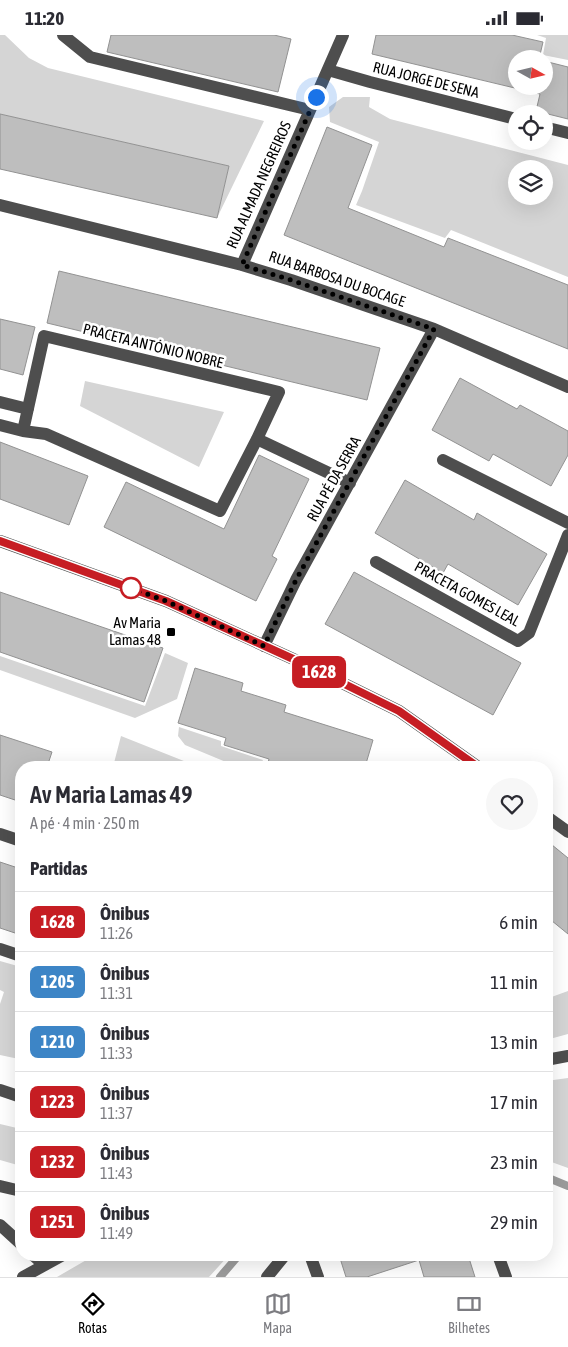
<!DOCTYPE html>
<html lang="pt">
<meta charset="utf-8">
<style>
body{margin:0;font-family:"Asap Condensed",sans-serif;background:#f7f7f7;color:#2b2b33;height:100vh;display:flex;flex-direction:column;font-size:19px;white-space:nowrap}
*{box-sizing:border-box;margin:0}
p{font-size:16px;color:#7c7c81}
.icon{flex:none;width:28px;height:28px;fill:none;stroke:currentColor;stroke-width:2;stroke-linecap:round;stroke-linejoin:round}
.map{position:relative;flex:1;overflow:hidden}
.panel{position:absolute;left:15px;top:726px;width:538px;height:500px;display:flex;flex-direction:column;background:#fff;border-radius:20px;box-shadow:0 5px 20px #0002}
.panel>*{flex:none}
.badge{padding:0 10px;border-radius:8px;font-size:18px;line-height:32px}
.needle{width:32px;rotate:98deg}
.tools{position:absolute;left:508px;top:15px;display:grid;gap:10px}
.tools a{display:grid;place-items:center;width:45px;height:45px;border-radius:50%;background:#fff;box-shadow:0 5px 20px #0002;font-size:25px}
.you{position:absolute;width:25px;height:25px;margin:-12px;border:4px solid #fff;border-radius:50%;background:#1a73e8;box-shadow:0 0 0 8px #1a73e833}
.map>.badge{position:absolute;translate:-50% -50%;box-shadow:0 0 0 2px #fff}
h2{padding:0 15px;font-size:19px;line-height:45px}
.round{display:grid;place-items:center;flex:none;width:52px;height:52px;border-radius:26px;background:#f7f7f7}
.overview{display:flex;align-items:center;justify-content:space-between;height:85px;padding:0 15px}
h1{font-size:24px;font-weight:600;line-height:38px}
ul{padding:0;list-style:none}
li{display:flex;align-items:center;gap:15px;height:60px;padding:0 15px;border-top:1px solid #e1e1e2}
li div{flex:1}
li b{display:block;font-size:19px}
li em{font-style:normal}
li .badge{min-width:55px;font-weight:700;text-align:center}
.status{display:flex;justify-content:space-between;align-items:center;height:35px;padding:0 25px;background:#fff;direction:ltr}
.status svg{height:14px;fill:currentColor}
.dock{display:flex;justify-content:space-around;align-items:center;height:70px;border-top:1px solid #e1e1e2;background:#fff;font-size:14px;color:#7c7c81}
.dock a{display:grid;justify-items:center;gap:2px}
.dock .selected{color:#000}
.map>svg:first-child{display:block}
.green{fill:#d5d5d5;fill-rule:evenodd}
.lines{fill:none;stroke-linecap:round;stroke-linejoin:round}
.stream{stroke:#9c9c9c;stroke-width:8}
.building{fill:#bebebe;stroke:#929292}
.minor{stroke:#4e4e4e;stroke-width:12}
.line-casing{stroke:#fff;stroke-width:11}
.line{stroke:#c61d23;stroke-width:8}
.walk{stroke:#000;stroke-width:5;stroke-dasharray:0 9}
.stop-dot{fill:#fff;stroke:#c61d23;stroke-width:2.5}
.poi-dot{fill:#000;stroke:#fff;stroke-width:2}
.labels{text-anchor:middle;stroke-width:5;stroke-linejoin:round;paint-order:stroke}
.street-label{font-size:15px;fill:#000;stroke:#fff}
.poi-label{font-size:15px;fill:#000;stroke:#fff;text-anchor:end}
</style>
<div class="status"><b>11:20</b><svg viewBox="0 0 49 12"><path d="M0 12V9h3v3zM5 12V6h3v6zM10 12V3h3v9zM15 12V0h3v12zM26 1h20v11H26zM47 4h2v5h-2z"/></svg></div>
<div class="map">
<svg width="568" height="1242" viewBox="0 0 568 1242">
<rect width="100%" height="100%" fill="#fff"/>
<!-- green -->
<path class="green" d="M0,0H5L29,23L48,33L264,86L217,183L229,131L0,79Z
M537,0H568V25L543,20L546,3Z
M343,62H370L369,72L390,84L568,130V242L451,195L445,203L356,170L362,156L379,107L330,87L329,72ZM516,134H544V161H516Z
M85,346L224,377L199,432L80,371Z
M165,618L188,628L177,664L135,683L0,635V621L145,671Z
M179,692L221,706V711L263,725L260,732H238L185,710L178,701Z
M121,701L199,732H127L114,728Z
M0,926L21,932V1017L19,1024L0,1020V969L4,957L0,955Z
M568,956V999L546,1005V964Z
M568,1043V1133L546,1125V1046Z
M0,1089L21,1094V1131L0,1125Z
M95,1220H229L209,1242H57Z"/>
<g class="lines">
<!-- stream -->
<path class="stream" d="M546,1142L568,1151
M220,1242L239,1220"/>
</g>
<!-- building -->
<path class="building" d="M111,0H274L291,4L278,57L107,17Z
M376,0H512L543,7L539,24H516V51H544V26L568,32V84L536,76L540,59L372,19Z
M0,79L229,131L217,183L0,134Z
M327,92L372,110L348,173L444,212L448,203L568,250V314L284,200Z
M59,236L380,313L367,365L47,288Z
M0,284L35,292L23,340L0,334Z
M460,343L517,374L520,370L568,396V420L551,451L493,419L489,426L432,395Z
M0,407L88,441L69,490L0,464Z
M259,420L309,444L272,521L277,524L256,566L104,492L126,447L224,494Z
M405,445L474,485L477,478L547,519L518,570L448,529L443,538L375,498Z
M354,537L521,628L493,680L325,589Z
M0,557L163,613L144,667L0,617Z
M195,633L243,648L241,656L286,670L284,677L373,705L365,732H267L269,724L224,710L226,703L178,688Z
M0,700L52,717L47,732H21V767L0,760Z
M546,805L568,823V899L546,881Z
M0,827L21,834V900L0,893Z
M339,1220H468L475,1242H424L419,1225L367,1242H346Z"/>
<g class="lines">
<!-- minor -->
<path class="minor" d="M63,0L90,22L310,75
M328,35L370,47L516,84
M544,92L568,98
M0,170L242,230L291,245L434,294L568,352
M242,230L343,0
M0,367L28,374
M0,390L23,396L44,301L279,357L257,404L220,476L46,399L23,396
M257,404L350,448
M443,425L568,488
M0,506L166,566L302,628L399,676L478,732
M376,527L518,606L529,598L568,500
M264,611L296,545L434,294
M546,781L568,797
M0,799L21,806
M0,914L21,921
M546,1025L568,1021
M0,1055L21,1062
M0,1151L21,1156
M0,1190L21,1209
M33,1220L44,1230
M310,1220L318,1242
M498,1220L506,1242
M23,1242L63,1220
M267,1242L285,1220"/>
</g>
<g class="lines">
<defs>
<path id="line" d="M0,506L166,566L302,628L399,676L478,732"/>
</defs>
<!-- line casing -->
<use href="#line" class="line-casing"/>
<!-- line -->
<use href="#line" class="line"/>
<!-- walk -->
<path class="walk" d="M131,553L166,566L264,611L296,545L434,294L291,245L242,230L316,62"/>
</g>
<!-- markers -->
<circle class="stop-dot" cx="131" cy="553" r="10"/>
<rect class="poi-dot" x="166" y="592" width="10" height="10" rx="2.5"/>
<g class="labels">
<!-- street labels -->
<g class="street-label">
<text transform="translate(426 45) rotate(14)" y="5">RUA JORGE DE SENA</text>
<text transform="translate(259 150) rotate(-66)" y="5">RUA ALMADA NEGREIROS</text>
<text transform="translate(337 244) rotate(19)" y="5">RUA BARBOSA DU BOCAGE</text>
<text transform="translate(153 311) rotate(14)" y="5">PRACETA ANTÓNIO NOBRE</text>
<text transform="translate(334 444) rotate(-61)" y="5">RUA PÉ DA SERRA</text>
<text transform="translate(467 559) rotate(29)" y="5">PRACETA GOMES LEAL</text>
</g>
<!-- poi labels -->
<g class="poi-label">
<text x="161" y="593">Av Maria<tspan x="161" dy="17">Lamas 48</tspan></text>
</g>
</g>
</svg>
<div class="tools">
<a><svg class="needle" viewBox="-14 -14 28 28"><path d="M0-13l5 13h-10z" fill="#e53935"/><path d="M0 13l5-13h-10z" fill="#7c7c81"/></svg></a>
<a><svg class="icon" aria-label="locate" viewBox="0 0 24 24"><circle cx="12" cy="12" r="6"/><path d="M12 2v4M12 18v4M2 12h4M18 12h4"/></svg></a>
<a><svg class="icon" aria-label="layers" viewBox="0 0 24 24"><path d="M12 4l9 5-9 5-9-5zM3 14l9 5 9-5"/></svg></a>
</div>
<div class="you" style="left:316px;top:62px"></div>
<b class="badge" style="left:319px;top:637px;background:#c61d23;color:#fff">1628</b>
<section class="panel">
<div class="overview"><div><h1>Av Maria Lamas 49</h1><p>A pé · 4 min · 250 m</p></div><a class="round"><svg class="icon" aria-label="heart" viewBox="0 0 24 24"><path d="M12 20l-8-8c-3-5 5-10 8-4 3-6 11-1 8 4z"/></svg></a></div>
<h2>Partidas</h2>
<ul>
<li><span class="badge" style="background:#c61d23;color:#fff">1628</span><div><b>Ônibus</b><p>11:26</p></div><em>6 min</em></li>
<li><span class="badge" style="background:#3d85c6;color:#fff">1205</span><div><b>Ônibus</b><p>11:31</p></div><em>11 min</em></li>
<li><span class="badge" style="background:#3d85c6;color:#fff">1210</span><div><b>Ônibus</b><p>11:33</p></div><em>13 min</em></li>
<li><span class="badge" style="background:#c61d23;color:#fff">1223</span><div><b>Ônibus</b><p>11:37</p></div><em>17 min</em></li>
<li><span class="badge" style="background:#c61d23;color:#fff">1232</span><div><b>Ônibus</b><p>11:43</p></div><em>23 min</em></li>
<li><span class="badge" style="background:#c61d23;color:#fff">1251</span><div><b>Ônibus</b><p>11:49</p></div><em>29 min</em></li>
</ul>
</section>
</div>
<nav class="dock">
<a class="selected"><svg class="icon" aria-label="directions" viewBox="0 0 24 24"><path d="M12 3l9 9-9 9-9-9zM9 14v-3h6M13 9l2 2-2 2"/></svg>Rotas</a>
<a><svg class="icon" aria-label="map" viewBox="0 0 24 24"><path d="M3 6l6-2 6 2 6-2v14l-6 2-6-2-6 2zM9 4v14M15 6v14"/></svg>Mapa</a>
<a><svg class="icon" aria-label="tickets" viewBox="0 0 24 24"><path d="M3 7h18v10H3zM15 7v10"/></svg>Bilhetes</a>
</nav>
